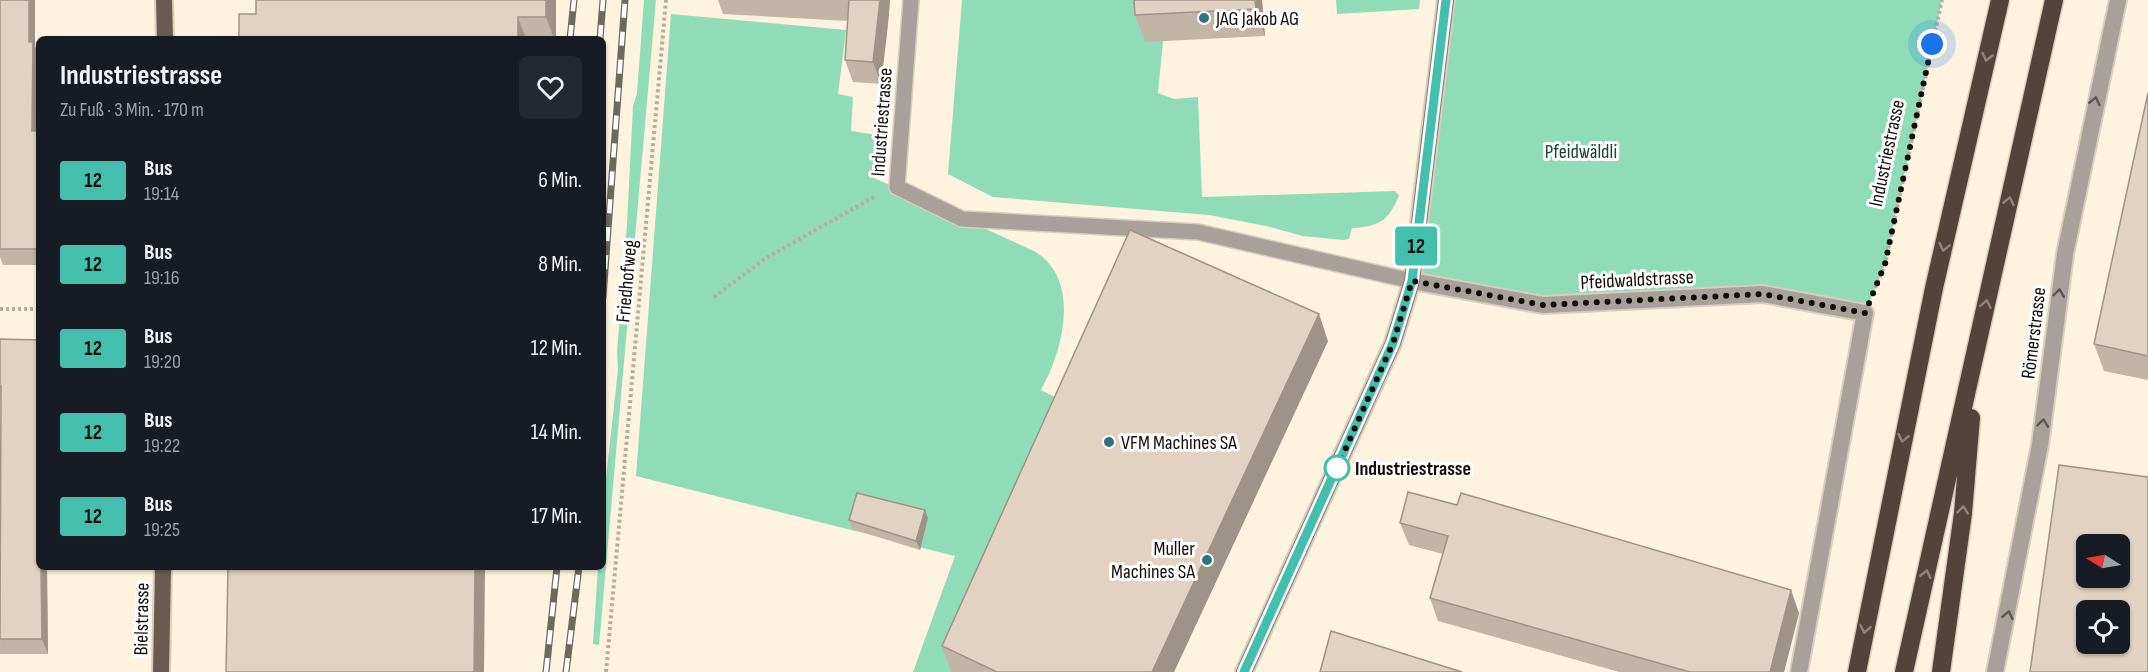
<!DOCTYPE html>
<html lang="de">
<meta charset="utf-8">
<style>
body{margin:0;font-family:"Sofia Sans Condensed",sans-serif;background:#242831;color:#f1f3f6;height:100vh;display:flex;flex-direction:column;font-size:22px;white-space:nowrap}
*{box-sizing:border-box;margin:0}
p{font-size:20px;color:#9ea1a6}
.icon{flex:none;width:33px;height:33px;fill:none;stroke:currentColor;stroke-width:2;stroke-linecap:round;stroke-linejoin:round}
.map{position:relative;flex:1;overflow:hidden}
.drawer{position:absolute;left:36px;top:36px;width:570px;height:534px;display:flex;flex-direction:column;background:#171b24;border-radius:9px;box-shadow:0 2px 4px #0004}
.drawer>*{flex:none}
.badge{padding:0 12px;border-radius:4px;font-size:21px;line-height:39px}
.needle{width:39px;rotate:281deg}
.controls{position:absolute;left:2076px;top:534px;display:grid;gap:12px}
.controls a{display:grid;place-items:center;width:54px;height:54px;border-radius:9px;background:#171b24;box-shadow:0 2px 4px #0004;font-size:30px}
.you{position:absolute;width:30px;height:30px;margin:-15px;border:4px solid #fff;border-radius:50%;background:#1a73e8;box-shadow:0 0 0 9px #1a73e833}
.map>.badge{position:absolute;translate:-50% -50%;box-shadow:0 0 0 3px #fff}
.round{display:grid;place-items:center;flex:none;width:63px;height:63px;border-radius:9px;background:#242831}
.headline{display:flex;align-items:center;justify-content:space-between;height:102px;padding:0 24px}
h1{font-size:28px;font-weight:700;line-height:45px}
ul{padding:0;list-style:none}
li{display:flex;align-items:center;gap:18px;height:84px;padding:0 24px}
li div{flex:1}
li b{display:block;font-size:22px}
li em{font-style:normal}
li .badge{min-width:66px;font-weight:700;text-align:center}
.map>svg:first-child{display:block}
.green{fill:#90dcb8}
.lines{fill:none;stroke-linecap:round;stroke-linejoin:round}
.service-casing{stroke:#d7cebc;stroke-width:18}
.minor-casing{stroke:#d7cebc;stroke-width:20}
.secondary-casing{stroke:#d7cebc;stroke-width:20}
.primary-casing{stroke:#d7cebc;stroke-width:20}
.motorway-casing{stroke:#d7cebc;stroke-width:21}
.path{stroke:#b5ae9e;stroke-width:4;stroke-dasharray:3 3;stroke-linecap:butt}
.service{stroke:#a8a09a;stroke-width:15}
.minor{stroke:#a8a09a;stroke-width:16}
.secondary{stroke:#847770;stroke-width:16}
.primary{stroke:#695b52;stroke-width:16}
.motorway{stroke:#534338;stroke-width:18}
.rail-casing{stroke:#6e695d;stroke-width:7}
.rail{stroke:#fff;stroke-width:4.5;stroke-dasharray:14;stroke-linecap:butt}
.wall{fill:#c2b5a6}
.shaded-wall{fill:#9e9387}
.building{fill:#e2d2c1;stroke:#9e9387;stroke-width:1.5;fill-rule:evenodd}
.oneway{stroke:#8f857e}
.oneway2{stroke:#5c5650}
.line-casing{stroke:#fff;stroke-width:14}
.line{stroke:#45bfad;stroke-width:9}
.walk{stroke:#100d07;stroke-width:6;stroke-dasharray:0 10.8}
.poi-dot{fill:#2c747e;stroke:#fff;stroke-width:2}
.stop-dot{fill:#fff;stroke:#45bfad;stroke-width:3}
.labels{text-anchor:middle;stroke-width:6;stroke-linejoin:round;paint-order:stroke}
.poi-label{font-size:20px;fill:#100d07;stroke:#fff;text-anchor:start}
.street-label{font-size:20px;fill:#100d07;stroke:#fff}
.park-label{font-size:20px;fill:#1d4232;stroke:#fff}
.stop-label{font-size:20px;font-weight:bold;fill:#100d07;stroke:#fff;text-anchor:start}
</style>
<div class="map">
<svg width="2148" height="672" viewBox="0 0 2148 672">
<rect width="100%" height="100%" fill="#fdf3df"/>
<!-- green -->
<path class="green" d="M644,0H656L599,645L593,644L598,567H603V505L618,370L617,352L627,224L633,106L637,93Z
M962,0H1142L1145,41H1163L1158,93L1174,99L1198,97L1202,197L1395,191L1399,195C1389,221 1378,227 1352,228L1349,239L1343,240L1303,236L1266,226L1209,215L993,197L948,174Z
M1336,0H1420L1419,9L1337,14Z
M1446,0H1942L1885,264L1865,313L1763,294L1543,305L1412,281Z
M671,14L846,30L838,94L853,97L851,131L877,135L874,178L1034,251C1082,279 1063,351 1041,390L1071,405L952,672H913L955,556L636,476Z"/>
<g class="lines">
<defs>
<path id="service" d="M911,0L897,187L962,219L1198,232L1412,281"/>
<path id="minor" d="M1412,281L1543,305L1763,294L1865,313L1799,672
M1995,672L2040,445L2065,254L2118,0"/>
<path id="secondary" d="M1244,672L1393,343L1412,281L1446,0"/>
<path id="primary" d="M164,0L165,39
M161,672L163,567"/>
<path id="motorway" d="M1857,672L1934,288L2000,0
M1904,672L2054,0
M1941,672L1963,513L1971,418"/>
</defs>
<!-- service casing -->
<use href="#service" class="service-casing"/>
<!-- minor casing -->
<use href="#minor" class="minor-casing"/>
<!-- secondary casing -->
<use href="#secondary" class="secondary-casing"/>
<!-- primary casing -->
<use href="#primary" class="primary-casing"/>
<!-- motorway casing -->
<use href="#motorway" class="motorway-casing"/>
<!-- path -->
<path class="path" d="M1875,288L1885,264L1942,0
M714,297L766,258L874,197
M0,309H39
M606,672L666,0"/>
<!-- service -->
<use href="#service" class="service"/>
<!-- minor -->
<use href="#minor" class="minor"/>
<!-- secondary -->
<use href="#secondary" class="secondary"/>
<!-- primary -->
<use href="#primary" class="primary"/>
<!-- motorway -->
<use href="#motorway" class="motorway"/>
<defs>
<path id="rail" d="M570,39L574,0
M600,39L603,0
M603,297L625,0
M546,672L557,567
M566,672L579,567"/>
</defs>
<!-- rail casing -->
<use href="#rail" class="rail-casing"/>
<!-- rail -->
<use href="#rail" class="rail"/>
</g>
<!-- wall -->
<path class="wall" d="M0,0L35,46L39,57V265H3L0,257Z
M556,0V39H239L256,14Z
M718,0H890L888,24L881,84L853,82L845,60L848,21L723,14Z
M1262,0L1265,36L1145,42L1135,15Z
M2148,93V380L2104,371L2094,344Z
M0,339L39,567H47L48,654H0L1,401L0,399Z
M1328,341L1174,672H951L942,646Z
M928,518L920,550L852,529L849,520Z
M1400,523L1799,613L1784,672H1619L1438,621L1430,598L1443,554L1409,545Z"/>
<!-- shaded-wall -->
<path class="shaded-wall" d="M29,0H35V46L39,57L38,147L32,131L29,42Z
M546,0H556V39H554L546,17Z
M880,0H890L888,24L881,84L873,62Z
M1255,0H1262L1265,36L1256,9Z
M518,17L526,39H518Z
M38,165L39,168V255L37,249Z
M1319,314L1328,341L1174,672H1152Z
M39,388V522L38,519Z
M925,510L928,518L920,550L916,541Z
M41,567H47L48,654L42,639Z
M475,567H485L484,672H474Z
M1791,590L1799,613L1784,672H1770Z"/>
<!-- building -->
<path class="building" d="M0,0H29V42H33L32,131H39L37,249H0Z
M256,0H546V17H518V39H239V14H256Z
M849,0H880L873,62L845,60Z
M1134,0H1255L1256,9L1135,15Z
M2148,93V356L2094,344Z
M1130,230L1319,314L1152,672H997L942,646Z
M0,339L39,340L38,519H39V567H41L42,639H0L1,386H0Z
M2059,465L2148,477V672H2030ZM2086,544H2120V578H2086ZM2086,610H2120V644H2086Z
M1408,492L1457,505L1461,493L1791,590L1770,672H1690L1430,598L1448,536L1400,523Z
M857,493L925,510L916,541L849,520Z
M228,567H475L474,672H226Z
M1331,631L1462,672H1320Z"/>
<!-- one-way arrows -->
<defs><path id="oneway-chevron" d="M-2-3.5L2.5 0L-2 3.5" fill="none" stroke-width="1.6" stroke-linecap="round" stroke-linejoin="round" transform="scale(1.5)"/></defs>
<g class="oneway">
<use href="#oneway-chevron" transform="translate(1987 57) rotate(103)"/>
<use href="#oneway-chevron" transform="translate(2009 201) rotate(-77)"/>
<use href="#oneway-chevron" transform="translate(1944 247) rotate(103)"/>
<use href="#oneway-chevron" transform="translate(1986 304) rotate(-79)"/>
<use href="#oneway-chevron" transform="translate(1903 438) rotate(102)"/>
<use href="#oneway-chevron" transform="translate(1963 510) rotate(-84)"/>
<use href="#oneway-chevron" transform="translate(1926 574) rotate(-77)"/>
<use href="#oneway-chevron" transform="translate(1865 629) rotate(101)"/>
</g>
<g class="oneway2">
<use href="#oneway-chevron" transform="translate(2095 101) rotate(-77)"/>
<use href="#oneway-chevron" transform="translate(2059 293) rotate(-83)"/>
<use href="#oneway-chevron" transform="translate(2043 423) rotate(-83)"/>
<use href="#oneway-chevron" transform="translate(2008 615) rotate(-78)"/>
</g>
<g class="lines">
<defs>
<path id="line" d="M1244,672L1393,343L1412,281L1446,0"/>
</defs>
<!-- line casing -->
<use href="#line" class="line-casing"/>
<!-- line -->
<use href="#line" class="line"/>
<!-- walk -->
<path class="walk" d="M1337,468L1393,343L1412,281L1543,305L1763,294L1865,313L1885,264L1932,44"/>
</g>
<!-- markers -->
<g class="poi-dot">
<circle cx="1204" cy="18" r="6"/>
<circle cx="1109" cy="442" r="6"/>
<circle cx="1207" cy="560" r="6"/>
</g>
<circle class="stop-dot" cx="1337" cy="468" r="12"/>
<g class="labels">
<!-- poi labels -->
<g class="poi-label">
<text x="1216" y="25">JAG Jakob AG</text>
<text x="1121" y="449">VFM Machines SA</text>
<text x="1195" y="555" text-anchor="end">Muller<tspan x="1195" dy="23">Machines SA</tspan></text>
</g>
<!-- street labels -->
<g class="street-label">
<text transform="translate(881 122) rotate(-86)" y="7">Industriestrasse</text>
<text transform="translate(1886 153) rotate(-78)" y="7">Industriestrasse</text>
<text transform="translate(1637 279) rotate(-3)" y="7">Pfeidwaldstrasse</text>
<text transform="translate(626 281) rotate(-85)" y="7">Friedhofweg</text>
<text transform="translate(2033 333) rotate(-83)" y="7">Römerstrasse</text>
<text transform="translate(141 619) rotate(-89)" y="7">Bielstrasse</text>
</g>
<!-- park labels -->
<g class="park-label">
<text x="1581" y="158">Pfeidwäldli</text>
</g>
<!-- stop labels -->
<g class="stop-label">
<text x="1355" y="475">Industriestrasse</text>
</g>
</g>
</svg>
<div class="controls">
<a><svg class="needle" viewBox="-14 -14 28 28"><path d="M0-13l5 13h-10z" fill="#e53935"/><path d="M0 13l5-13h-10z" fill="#9ea1a6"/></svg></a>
<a><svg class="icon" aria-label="locate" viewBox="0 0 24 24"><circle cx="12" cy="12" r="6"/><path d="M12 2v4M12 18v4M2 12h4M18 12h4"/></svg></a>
</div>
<div class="you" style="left:1932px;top:44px"></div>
<b class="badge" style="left:1416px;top:246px;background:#45bfad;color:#111">12</b>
<section class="drawer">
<div class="headline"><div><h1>Industriestrasse</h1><p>Zu Fuß · 3 Min. · 170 m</p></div><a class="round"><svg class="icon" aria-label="heart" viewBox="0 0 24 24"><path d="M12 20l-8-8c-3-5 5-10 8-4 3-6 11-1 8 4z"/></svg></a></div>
<ul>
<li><span class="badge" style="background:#45bfad;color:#111">12</span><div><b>Bus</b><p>19:14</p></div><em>6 Min.</em></li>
<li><span class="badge" style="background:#45bfad;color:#111">12</span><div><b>Bus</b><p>19:16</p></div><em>8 Min.</em></li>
<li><span class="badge" style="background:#45bfad;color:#111">12</span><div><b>Bus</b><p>19:20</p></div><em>12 Min.</em></li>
<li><span class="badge" style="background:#45bfad;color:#111">12</span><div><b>Bus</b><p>19:22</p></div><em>14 Min.</em></li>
<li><span class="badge" style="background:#45bfad;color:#111">12</span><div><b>Bus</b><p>19:25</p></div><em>17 Min.</em></li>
</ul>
</section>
</div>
